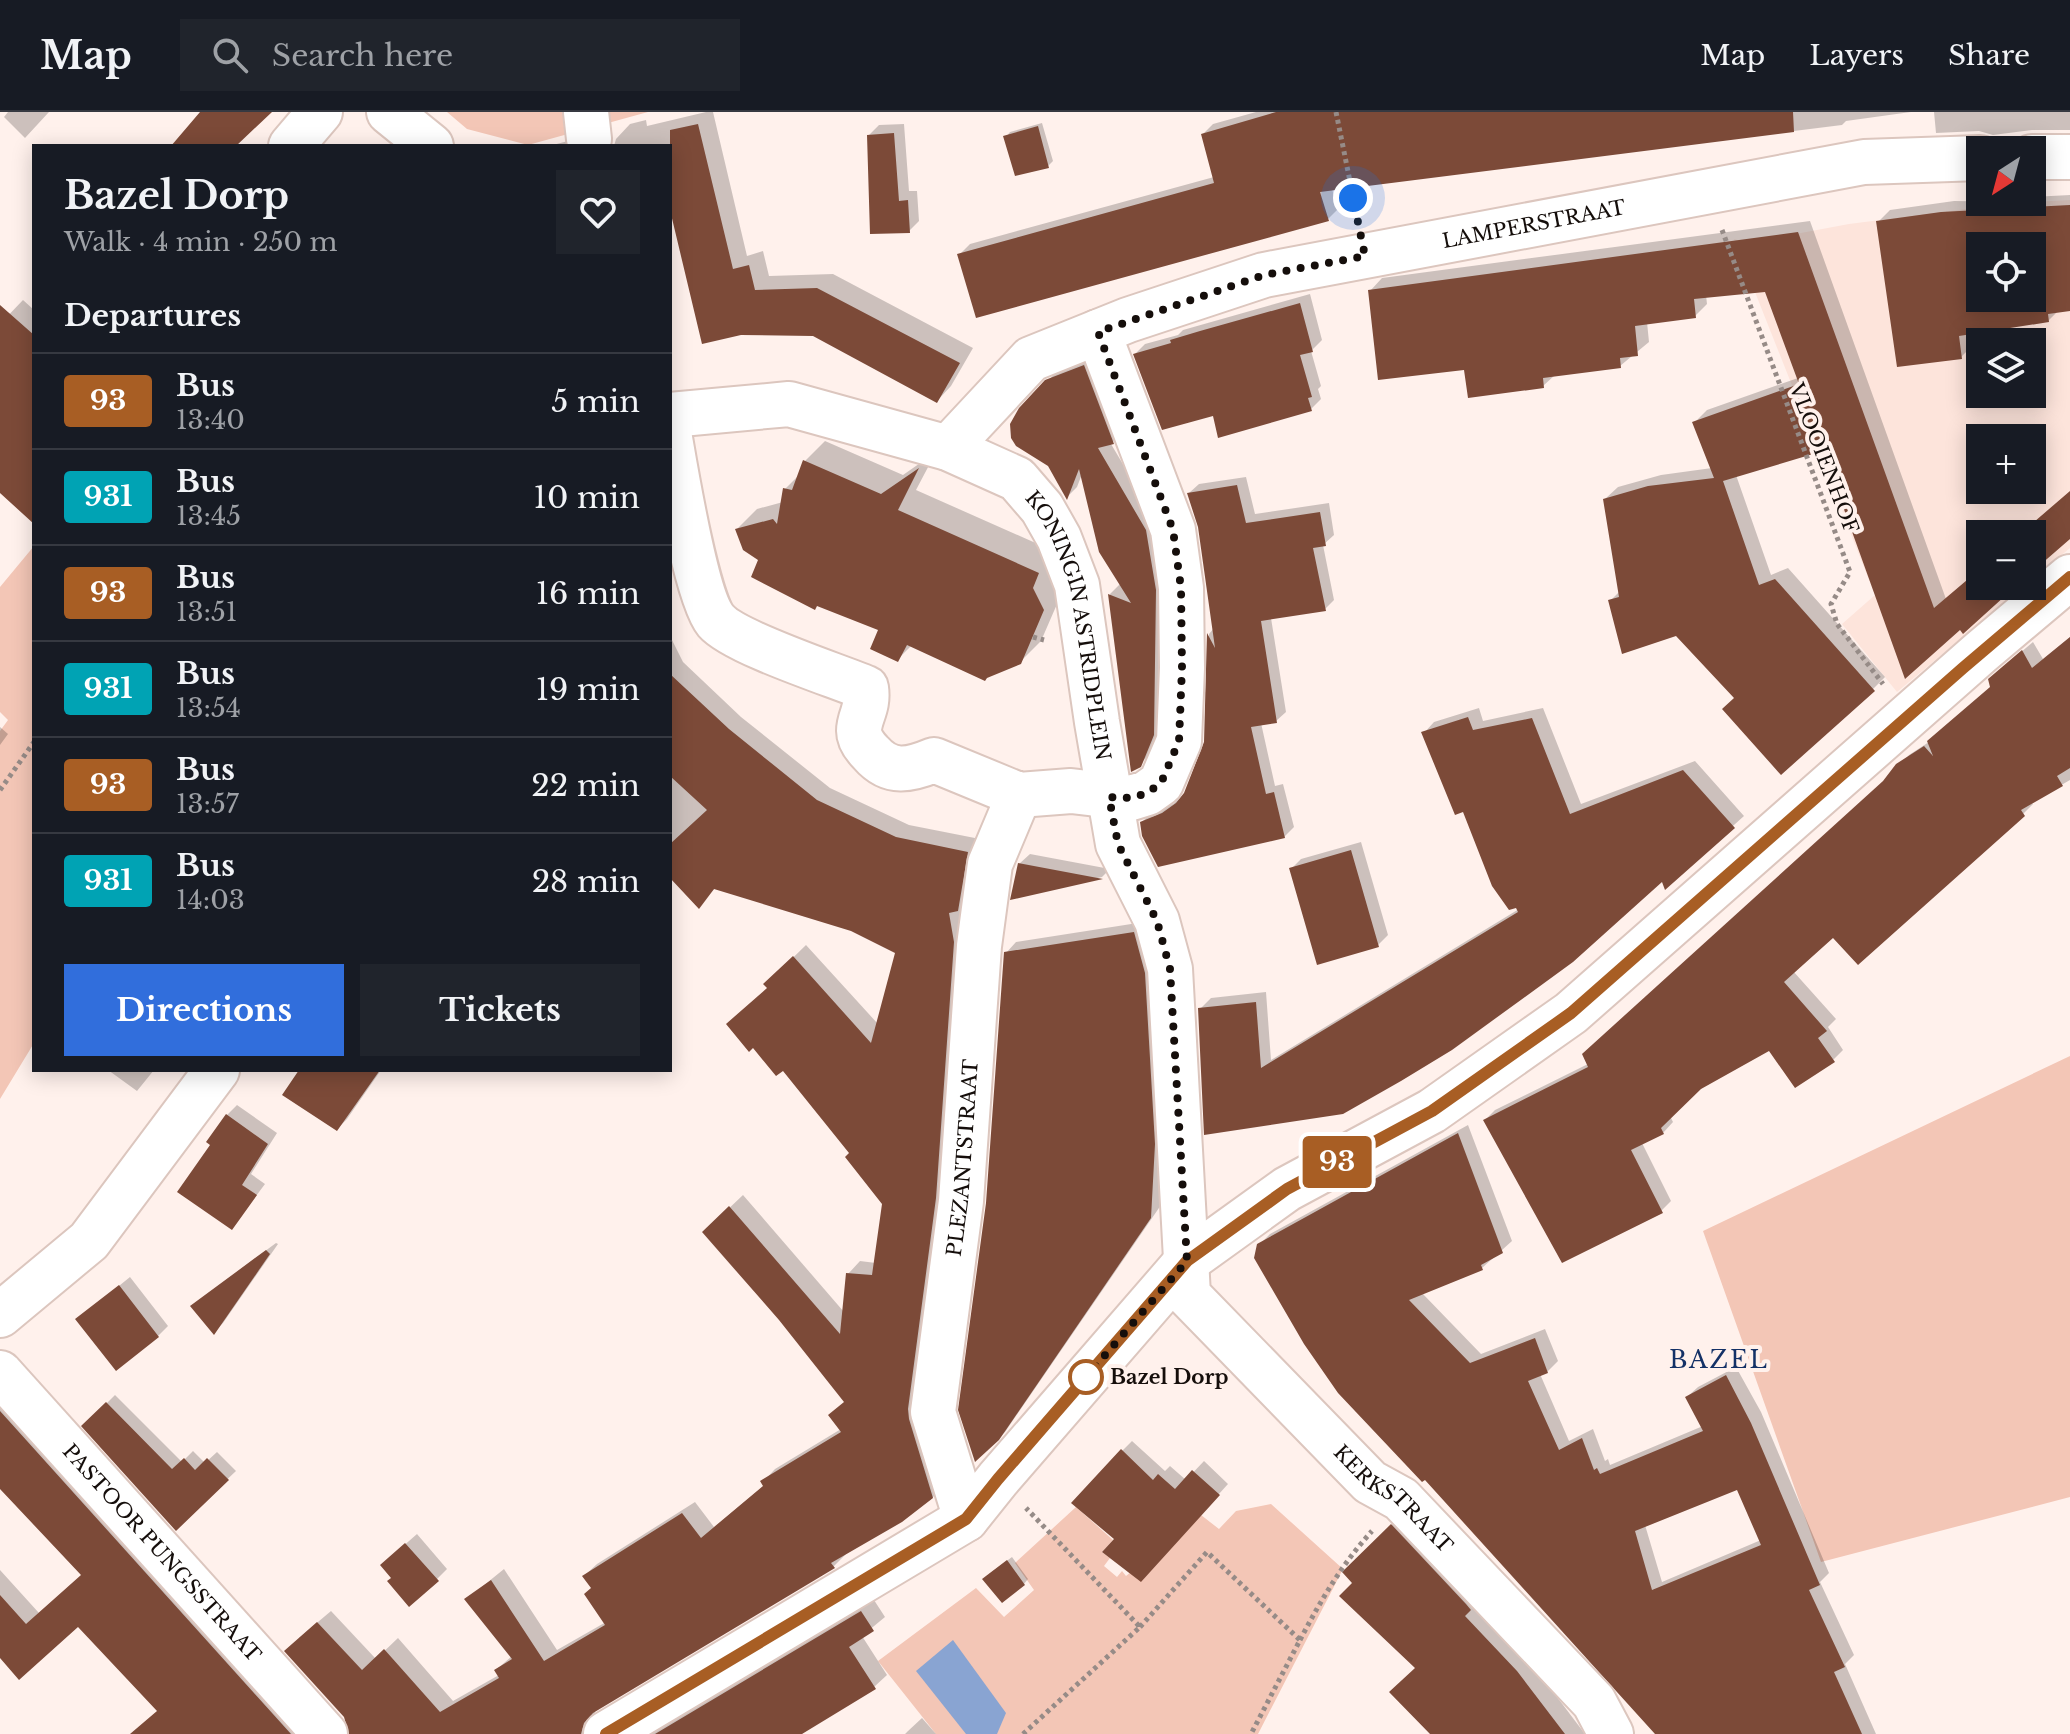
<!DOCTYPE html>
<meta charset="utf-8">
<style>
body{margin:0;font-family:"Libre Baskerville",serif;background:#20242c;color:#f1f3f6;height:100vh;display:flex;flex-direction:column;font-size:30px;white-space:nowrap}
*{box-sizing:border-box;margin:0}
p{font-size:26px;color:#9ea1a6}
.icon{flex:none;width:44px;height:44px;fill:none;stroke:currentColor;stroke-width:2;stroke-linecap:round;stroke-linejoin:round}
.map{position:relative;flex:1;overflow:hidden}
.sheet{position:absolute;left:32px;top:32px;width:640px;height:928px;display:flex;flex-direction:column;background:#171b24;border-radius:0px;box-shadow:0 4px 20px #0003}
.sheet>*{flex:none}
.badge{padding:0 16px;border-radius:6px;font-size:28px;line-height:52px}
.needle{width:52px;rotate:216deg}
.controls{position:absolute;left:1966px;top:24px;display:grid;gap:16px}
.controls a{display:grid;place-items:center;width:80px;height:80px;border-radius:0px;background:#171b24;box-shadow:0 4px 20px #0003;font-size:40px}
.you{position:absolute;width:40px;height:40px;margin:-20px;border:6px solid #fff;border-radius:50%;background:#1a73e8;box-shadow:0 0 0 12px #1a73e833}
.map>.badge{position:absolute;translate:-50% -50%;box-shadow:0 0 0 4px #fff}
h2{padding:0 32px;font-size:30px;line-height:72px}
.round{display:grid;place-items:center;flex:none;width:84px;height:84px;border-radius:0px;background:#20242c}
.headline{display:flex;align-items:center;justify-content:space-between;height:136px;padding:0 32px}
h1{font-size:38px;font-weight:800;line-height:60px}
.cta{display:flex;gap:16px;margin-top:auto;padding:16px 32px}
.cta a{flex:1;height:92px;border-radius:0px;background:#316edc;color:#fff;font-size:32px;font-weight:800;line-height:92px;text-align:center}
.cta a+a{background:#20242c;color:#f1f3f6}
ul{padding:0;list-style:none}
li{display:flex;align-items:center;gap:24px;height:96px;padding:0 32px;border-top:2px solid #363941}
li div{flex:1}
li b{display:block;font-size:30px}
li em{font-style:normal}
li .badge{min-width:88px;font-weight:700;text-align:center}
header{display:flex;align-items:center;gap:48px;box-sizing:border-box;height:112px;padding:0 40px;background:#171b24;border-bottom:2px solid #363941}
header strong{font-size:38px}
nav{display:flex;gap:44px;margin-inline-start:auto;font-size:28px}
.search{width:560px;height:72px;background:#20242c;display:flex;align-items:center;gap:20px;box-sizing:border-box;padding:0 28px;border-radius:0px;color:#9ea1a6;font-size:30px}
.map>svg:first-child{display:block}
.built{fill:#fde4db;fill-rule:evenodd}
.green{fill:#f3c6b6}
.water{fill:#89a4d2}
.shadow{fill:#0003;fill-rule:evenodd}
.building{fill:#7c4a38;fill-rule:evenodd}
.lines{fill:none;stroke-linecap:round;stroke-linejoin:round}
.minor-casing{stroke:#dcc6be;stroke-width:48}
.major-casing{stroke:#dcc6be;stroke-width:48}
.path{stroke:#968b87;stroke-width:5;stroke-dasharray:4 4;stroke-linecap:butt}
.minor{stroke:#fff;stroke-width:44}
.major{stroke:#fff;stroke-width:44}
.line-casing{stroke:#fff;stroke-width:18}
.line{stroke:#a85e24;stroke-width:12}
.walk{stroke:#150e0b;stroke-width:8;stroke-dasharray:0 14.4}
.stop-dot{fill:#fff;stroke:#a85e24;stroke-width:4}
.labels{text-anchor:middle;stroke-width:8;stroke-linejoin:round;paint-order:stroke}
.street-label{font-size:20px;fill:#150e0b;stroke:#fff1ec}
.stop-label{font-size:20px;font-weight:bold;fill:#150e0b;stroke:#fff1ec;text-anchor:start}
.quarter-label{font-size:24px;letter-spacing:2px;fill:#143166;stroke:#fff1ec}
</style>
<header>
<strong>Map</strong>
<div class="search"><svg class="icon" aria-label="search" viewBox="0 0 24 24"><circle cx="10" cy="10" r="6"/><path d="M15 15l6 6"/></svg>Search here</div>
<nav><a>Map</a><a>Layers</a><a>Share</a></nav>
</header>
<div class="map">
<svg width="2070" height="1622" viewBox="0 0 2070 1622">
<rect width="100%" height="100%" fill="#fff1ec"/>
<!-- built -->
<path class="built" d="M2070,88V436L2032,468V422H1980V474H2024L1897,580L1842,512L1875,483L1734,127L1748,131L1849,112L2013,91ZM1980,134H2032V186H1980ZM1980,230H2032V282H1980ZM1980,326H2032V378H1980Z"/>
<!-- green -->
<path class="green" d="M447,0H648L528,33L467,17Z
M34,434V931L0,987V619L8,608L0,600V475Z
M2070,944V1385L1821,1450L1703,1119Z
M1271,1392L1343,1457L1258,1622H936L878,1549L976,1476L1004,1505L1034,1478L1015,1451L1076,1395L1113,1428L1102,1440L1110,1446L1104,1454L1117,1465L1122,1459L1126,1464L1201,1403L1219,1417L1236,1399Z"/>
<!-- water -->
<path class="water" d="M953,1528L1006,1601L997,1622H966L916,1559Z"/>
<!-- shadow -->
<path class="shadow" d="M8,0H49L25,26L4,5Z
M706,0H713L747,144L763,139L769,164L833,162L973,236L951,274L937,289L814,222L741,221L670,90V34H614L616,27L630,12L646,8L647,14Z
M1256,0H1911L1846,9L1842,13L1332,77L1338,97L1328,107L960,142L970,132L1214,65L1203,22L1213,12Z
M1934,0H2070V18H2032L1993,23L1979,19L1936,21Z
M1042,11L1053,49L1048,54L1006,25L1010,20Z
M904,12L909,79H917L919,109L909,119L869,23L879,13Z
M583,25L592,34H549Z
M2070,83V197L2059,198L2048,209L1971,220L1973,233L1961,245L1879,109L1890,98L1954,89L2032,90V85ZM1980,134H2032V186H1980Z
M1810,109L1946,487L1980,457V474H2013L1960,515L1906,563L1824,337L1736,363L1771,463L1788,456L1885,565L1873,577L1736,586L1677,522L1610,489L1620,479L1605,387L1618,375L1661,363L1712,356L1695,310L1707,298L1798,266L1767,177L1706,183L1707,192L1695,204L1647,210L1649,230L1620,254L1555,263L1543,274L1466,255L1370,179L1382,166Z
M1310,182L1322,228L1311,239L1321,274L1318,277L1321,287L1311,297L1214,301L1135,242L1145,232L1178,223L1183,218Z
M23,188L34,198V409L0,378V212Z
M1094,244L1123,320L1111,332L1156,408L1165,467L1164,612L1151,642L1133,657L1110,482L1121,471L1082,362L1077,375L1068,384L1021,298L1058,258Z
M825,329L903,363L936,340L916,378L1058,441L1064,476L1041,529L1020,550L912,533L897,548L881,517L760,447L737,417L757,397L783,390L785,377L800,362L805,349Z
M1246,365L1255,402L1329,391L1334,423L1323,433L1334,488L1325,497L1271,506L1286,600L1276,609L1261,611L1275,674L1283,672L1294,715L1284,725L1142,710L1151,701L1173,692L1186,681L1206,630L1209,522L1214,516L1200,414L1189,381L1199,372Z
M670,524L683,550L741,605L830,676L909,713L980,727L970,785L962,793L966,816L944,1374L931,1387L846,1442L833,1455L596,1597L593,1608L597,1622H351V1616L299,1526L331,1499L376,1547L398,1526L453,1589L499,1563L496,1558L512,1544L467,1487L504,1457L557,1538L606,1510L593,1475L584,1464L597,1452L695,1390L714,1415L765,1373L763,1370L775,1357L841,1317L846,1289L781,1206L704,1120L743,1083L844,1200L848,1162L860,1149L876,1151L884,1091L851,1041L766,872L806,833L878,912L897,840L852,817L716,775L699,794L670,763Z
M2070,525V668L2032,690L2033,692L2023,702L1834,823L1793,859L1836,907L1828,915L1843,938L1833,948L1770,936L1700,975L1670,1004L1673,1010L1663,1021L1642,1031L1671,1089L1661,1099L1485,1008L1495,998L1588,952L1888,666L1909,643L1932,628L1992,575L2001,557L2033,530L2043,547Z
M1479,596L1483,609L1543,596L1581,692L1695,649L1744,704L1666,774L1663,767L1206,1021L1200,897L1211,886L1266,880L1271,948L1519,797L1424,621L1434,610Z
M0,615L8,622L0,633Z
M1361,730L1388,823L1378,833L1291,757L1301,747Z
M1030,742L1110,757L1102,765L1013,785L1019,752Z
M1144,810L1155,850L1161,1093L1005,1320L993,1331L988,1091L1006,841L1016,830Z
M108,958H154L137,979Z
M301,958H381L347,1007L337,1017Z
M237,993L277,1021L251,1062L265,1072L232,1116L213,1032L227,1003Z
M1468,1013L1512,1129L1482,1156L1422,1181L1481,1242L1545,1217L1558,1249L1547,1260L1540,1262L1569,1329L1593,1317L1605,1349L1608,1347L1610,1353L1703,1314L1687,1285L1698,1275L1736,1255L1761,1300L1829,1461L1820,1470L1854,1543L1845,1552L1876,1622H1658L1259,1133L1270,1122ZM1738,1375L1761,1428L1662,1470L1645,1413Z
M276,1131L278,1132L223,1211L214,1220L202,1186Z
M130,1165L168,1214L158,1224L78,1207Z
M0,1273L315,1622H131L159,1598L78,1512L0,1543V1458L39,1501L83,1462L0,1375Z
M115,1283L182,1350L193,1339L205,1351L217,1340L236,1359L176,1416L84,1314Z
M1132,1329L1165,1359L1170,1354L1186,1368L1204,1349L1228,1372L1151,1457L1122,1339Z
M1403,1402L1529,1548L1585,1622H1433L1417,1556L1344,1460Z
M417,1422L447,1457L437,1467L394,1466L393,1443Z
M1012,1445L1028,1467L1024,1472L989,1462Z
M874,1488L885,1505L862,1524L887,1563L874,1575L801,1622H649Z
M922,1606L936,1622H905L908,1619Z"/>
<!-- building -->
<path class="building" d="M200,0H272L236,34H171Z
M1276,0H1793L1794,20L1320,80L1329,109L976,206L957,142L1214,71L1201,22Z
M698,12L733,157L749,153L755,178L817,176L960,251L937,291L813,224L741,223L702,232L670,98V18Z
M1038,14L1049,56L1015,64L1003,24Z
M894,21L899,89L908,88L910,121L870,122L867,23Z
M2070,93V199L2048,202L2049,210L1959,224L1962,247L1897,255L1876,109L1941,100ZM1980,134H2032V186H1980Z
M1798,120L1934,496L1980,457V474H2016L1963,522L1960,518L1905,567L1823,339L1723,369L1759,473L1775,467L1875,579L1781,663L1722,597L1734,586L1676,524L1622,542L1608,488L1619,485L1603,387L1648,374L1714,366L1692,310L1799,272L1765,180L1694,187L1696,206L1635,214L1638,244L1620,246L1621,256L1543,266L1544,276L1468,286L1464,258L1378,268L1368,178Z
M1300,191L1313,240L1300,243L1312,285L1308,286L1312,299L1218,326L1213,304L1162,318L1133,242L1171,231L1170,228L1200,219Z
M0,193L34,223V412L0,381Z
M1084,253L1114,332L1098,336L1146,418L1156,478L1154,623L1141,655L1131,660L1108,482L1131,491L1099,440L1079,357L1067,388L1048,354L1016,334L1011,326L1010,312L1019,296L1045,268Z
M803,348L881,382L919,356L898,398L1039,461L1033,476L1044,498L1021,552L987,566L985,569L907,533L898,550L870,537L878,518L817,494L815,498L751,465L758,448L743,438L735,417L773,407L777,412L783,376L792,378Z
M1237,373L1246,411L1320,400L1326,434L1313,436L1326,499L1261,509L1277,611L1251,615L1266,682L1274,680L1285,726L1158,755L1142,724L1140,710L1162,701L1176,691L1184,681L1204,630L1207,521L1215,536L1198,415L1187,381Z
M2070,379V427L2032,460V422H2020Z
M2070,525V656L2057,664L2063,674L2021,698L2025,704L1858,853L1833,826L1784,870L1827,919L1818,926L1835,950L1795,976L1769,939L1701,977L1661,1016L1664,1022L1631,1038L1663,1101L1562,1151L1483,1008L1588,955L1582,942L1883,669L1896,652L1924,634L1933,644L1927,629L1990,575L1988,567L2022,538L2032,556Z
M670,562L729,617L817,688L896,725L968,740L958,799L949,801L954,830L936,1086L908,1297L909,1307L933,1386L902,1410L831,1451L835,1456L593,1601L584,1611L581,1622H349L344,1605L284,1539L317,1510L362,1558L384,1537L440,1600L499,1566L494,1558L512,1547L464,1487L491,1468L544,1549L605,1513L584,1482L591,1476L582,1464L682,1401L701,1426L763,1374L760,1369L841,1320L828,1303L844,1290L779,1208L702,1120L729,1094L840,1222L846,1161L872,1163L882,1092L845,1045L849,1041L783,959L776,964L753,936L749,940L726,912L767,876L763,872L793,844L871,931L895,841L851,819L714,777L699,797L670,766V732L707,698L670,664Z
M1468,605L1473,618L1532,606L1570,702L1683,658L1735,716L1665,778L1662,770L1573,850L1452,938L1401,969L1343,1002L1204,1023L1198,896L1256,890L1261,956L1518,800L1516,796L1509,798L1492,774L1463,700L1455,703L1421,620Z
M1351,738L1379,835L1317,853L1289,756Z
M1018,751L1103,767L1010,788Z
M1134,820L1145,861L1155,1032L1151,1106L999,1328L975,1350L958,1298L986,1091L1004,840Z
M299,958H380L337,1019L282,983Z
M226,1002L268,1032L242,1073L257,1083L232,1118L177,1080L210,1033L206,1030Z
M1458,1021L1503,1141L1481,1153L1483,1158L1409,1188L1470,1251L1535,1226L1548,1261L1528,1269L1559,1338L1582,1326L1594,1358L1597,1356L1600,1362L1703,1319L1685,1285L1726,1263L1751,1311L1820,1473L1809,1478L1845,1555L1834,1560L1862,1622H1655L1425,1368L1422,1370L1338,1281L1304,1232L1254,1146L1257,1132ZM1737,1378L1761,1433L1652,1478L1635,1419Z
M266,1138L270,1142L214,1223L190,1194Z
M119,1173L159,1225L116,1259L75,1207Z
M106,1290L172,1357L184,1346L195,1358L207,1346L229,1368L176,1419L81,1314Z
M0,1299L9,1309L291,1622H130L157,1599L78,1515L19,1568L0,1546V1483L26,1512L81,1463L0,1377Z
M1121,1337L1153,1368L1158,1362L1175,1377L1192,1358L1220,1383L1141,1470L1102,1440L1114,1427L1071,1391Z
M1391,1412L1466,1492L1471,1498L1465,1504L1517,1559L1565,1622H1430L1389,1580L1415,1556L1339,1484L1352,1471L1342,1460Z
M405,1431L439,1469L409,1495L387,1469L391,1466L380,1453Z
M1007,1448L1025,1473L1002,1491L982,1467Z
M861,1499L874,1519L849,1535L876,1577L802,1622H655Z"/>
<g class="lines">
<defs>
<g id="minor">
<path d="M389,0L431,34"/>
<path d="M586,0L589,27"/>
<path d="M291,34L320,0"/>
<path d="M2032,45H2070"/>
<path id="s1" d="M670,303L789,292L948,336L1017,367L1042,396L1059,426L1077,473L1097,610L1118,732L1157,809L1170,857L1188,1183L1370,1370L1401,1387L1594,1590L1611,1622"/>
<path d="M670,326C676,361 697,487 716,509C735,531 835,563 866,576C869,596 859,604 859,619C859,627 866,636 871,641C890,663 910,658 934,648L1019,683L1071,679L1131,686L1147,681L1161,671L1179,629L1182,556L1181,476L1173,418L1098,220"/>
<path id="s2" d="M948,336L1031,247L1128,208L1264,163L1864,50L1980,46"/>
<path d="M0,1203L89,1129L217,958"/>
<path id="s3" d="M0,1261L325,1622"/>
<path id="s4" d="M966,1407L933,1300L961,1089L979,834L990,752L1019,683"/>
</g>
<path id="major" d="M606,1622L966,1407L998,1367L1187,1149L1287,1077L1432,999L1571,901L1981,540L2070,465"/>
</defs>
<!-- minor casing -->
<use href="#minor" class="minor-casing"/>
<!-- major casing -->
<use href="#major" class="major-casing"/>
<!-- path -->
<path class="path" d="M1336,0L1357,104
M1722,118L1850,460L1831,492L1837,512L1883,572
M1033,525L1044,528
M0,678L34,630
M1140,1515L1207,1440L1300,1528L1251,1622
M1300,1528C1321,1488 1342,1452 1372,1419
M1023,1622L1140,1515L1026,1396"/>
<!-- minor -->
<use href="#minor" class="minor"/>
<!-- major -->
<use href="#major" class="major"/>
</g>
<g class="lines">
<defs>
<path id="line" d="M606,1622L966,1407L998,1367L1187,1149L1287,1077L1432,999L1571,901L1963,556L2070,465"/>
</defs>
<!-- line casing -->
<use href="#line" class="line-casing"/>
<!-- line -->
<use href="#line" class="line"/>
<!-- walk -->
<path class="walk" d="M1086,1265L1187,1149L1170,857L1157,809L1118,732L1109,685L1131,686L1147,681L1161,671L1179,629L1182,556L1181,476L1173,418L1098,220L1264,163L1365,144L1353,86"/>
</g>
<!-- markers -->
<circle class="stop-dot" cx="1086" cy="1265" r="16"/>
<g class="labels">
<!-- street labels -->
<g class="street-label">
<text dy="7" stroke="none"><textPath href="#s2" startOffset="644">LAMPERSTRAAT</textPath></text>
<text transform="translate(1824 346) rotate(69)" y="7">VLOOIENHOF</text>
<text dy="7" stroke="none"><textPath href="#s1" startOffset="520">KONINGIN ASTRIDPLEIN</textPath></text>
<text dy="7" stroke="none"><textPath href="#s4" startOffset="368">PLEZANTSTRAAT</textPath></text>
<text dy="7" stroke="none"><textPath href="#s1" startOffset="1498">KERKSTRAAT</textPath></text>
<text dy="7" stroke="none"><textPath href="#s3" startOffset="242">PASTOOR PUNGSSTRAAT</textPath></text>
</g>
<!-- stop labels -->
<g class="stop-label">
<text x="1110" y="1272">Bazel Dorp</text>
</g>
<!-- quarter labels -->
<g class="quarter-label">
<text x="1719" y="1256">BAZEL</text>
</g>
</g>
</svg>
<div class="controls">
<a><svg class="needle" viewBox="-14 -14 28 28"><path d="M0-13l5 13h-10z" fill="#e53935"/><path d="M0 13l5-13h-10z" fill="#9ea1a6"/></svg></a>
<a><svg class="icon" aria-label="locate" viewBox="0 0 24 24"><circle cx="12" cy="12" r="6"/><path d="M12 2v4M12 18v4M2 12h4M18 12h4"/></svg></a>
<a><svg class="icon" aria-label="layers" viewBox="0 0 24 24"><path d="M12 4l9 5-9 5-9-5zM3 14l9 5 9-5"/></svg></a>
<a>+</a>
<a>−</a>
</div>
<div class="you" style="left:1353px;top:86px"></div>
<b class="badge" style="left:1337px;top:1050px;background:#a85e24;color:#fff">93</b>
<section class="sheet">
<div class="headline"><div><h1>Bazel Dorp</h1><p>Walk · 4 min · 250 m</p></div><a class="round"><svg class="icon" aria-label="heart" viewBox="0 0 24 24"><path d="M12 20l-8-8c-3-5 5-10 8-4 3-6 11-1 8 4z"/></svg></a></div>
<h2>Departures</h2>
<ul>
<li><span class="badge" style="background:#a85e24;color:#fff">93</span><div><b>Bus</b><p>13:40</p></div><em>5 min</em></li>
<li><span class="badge" style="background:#00a3b4;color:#fff">931</span><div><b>Bus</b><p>13:45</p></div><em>10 min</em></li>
<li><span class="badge" style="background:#a85e24;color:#fff">93</span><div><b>Bus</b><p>13:51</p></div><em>16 min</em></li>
<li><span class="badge" style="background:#00a3b4;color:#fff">931</span><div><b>Bus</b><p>13:54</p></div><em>19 min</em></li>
<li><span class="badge" style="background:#a85e24;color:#fff">93</span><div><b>Bus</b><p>13:57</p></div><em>22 min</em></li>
<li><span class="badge" style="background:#00a3b4;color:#fff">931</span><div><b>Bus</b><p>14:03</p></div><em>28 min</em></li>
</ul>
<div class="cta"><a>Directions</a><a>Tickets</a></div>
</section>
</div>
